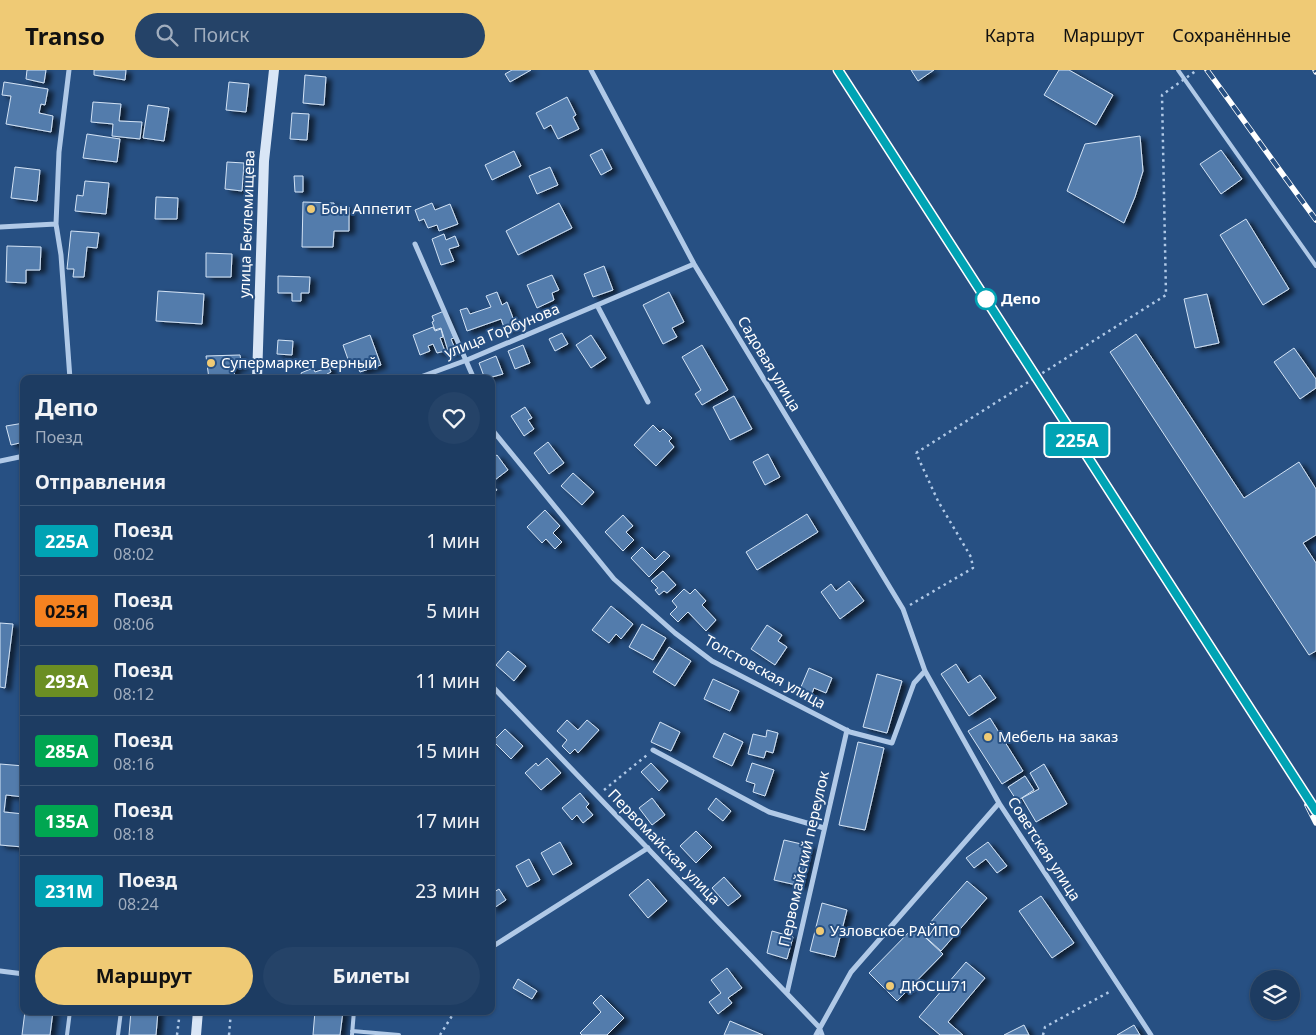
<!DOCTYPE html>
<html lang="ru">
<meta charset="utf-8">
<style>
body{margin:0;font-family:"Noto Sans",sans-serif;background:#254368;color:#f1f3f6;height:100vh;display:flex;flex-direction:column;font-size:19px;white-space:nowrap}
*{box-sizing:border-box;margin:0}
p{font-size:16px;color:#a0adbe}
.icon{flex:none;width:28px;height:28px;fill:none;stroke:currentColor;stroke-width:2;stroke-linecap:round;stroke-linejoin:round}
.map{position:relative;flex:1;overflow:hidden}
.details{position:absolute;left:20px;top:305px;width:475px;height:640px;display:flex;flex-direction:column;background:#1d3c62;border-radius:10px;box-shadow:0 1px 4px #0004,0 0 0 1px #3b5677}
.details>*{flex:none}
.badge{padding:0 10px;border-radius:4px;font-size:18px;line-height:32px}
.tools{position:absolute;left:1250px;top:900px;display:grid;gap:10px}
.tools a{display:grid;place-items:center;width:50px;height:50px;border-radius:50%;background:#1d3c62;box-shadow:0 1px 4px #0004,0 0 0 1px #3b5677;font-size:25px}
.map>.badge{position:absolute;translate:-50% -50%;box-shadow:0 0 0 2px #fff}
h2{padding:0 15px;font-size:19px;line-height:45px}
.round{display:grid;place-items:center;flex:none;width:52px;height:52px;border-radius:26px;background:#254368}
.headline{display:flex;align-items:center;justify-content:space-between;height:85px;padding:0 15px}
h1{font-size:24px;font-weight:700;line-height:38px}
.action{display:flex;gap:10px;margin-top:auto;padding:10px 15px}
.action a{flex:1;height:58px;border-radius:30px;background:#efca75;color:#111;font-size:20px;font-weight:700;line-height:58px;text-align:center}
.action a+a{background:#254368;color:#f1f3f6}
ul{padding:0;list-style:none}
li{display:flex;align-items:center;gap:15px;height:70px;padding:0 15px;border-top:1px solid #3b5677}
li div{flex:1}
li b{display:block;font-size:19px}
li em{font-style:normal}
li .badge{min-width:55px;font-weight:700;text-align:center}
header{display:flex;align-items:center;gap:30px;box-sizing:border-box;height:70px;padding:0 25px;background:#efca75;color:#111}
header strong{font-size:24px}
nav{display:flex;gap:28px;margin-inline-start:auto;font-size:18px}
.search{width:350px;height:45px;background:#254368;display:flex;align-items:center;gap:12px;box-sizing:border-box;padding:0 18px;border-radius:28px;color:#a0adbe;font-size:19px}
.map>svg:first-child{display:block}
.building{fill:#537cac;stroke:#d3e3f5;filter:url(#shadow)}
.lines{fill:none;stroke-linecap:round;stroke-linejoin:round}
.path{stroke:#b0c9e7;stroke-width:2.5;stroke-dasharray:2.5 4;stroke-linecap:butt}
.lane{stroke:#b0c9e7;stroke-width:4}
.street{stroke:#b0c9e7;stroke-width:5}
.secondary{stroke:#d9e6f6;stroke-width:10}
.rail-casing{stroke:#fff;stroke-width:5.5}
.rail{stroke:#275083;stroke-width:4;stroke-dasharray:11;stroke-linecap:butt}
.path-bridge{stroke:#b0c9e7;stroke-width:2.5;stroke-dasharray:2.5 4;stroke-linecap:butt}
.line-casing{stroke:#fff;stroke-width:11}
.line{stroke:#00a3b4;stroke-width:8}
.poi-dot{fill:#efca75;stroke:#275083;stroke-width:2}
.stop-dot{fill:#fff;stroke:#00a3b4;stroke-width:2.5}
.labels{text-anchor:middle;stroke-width:4;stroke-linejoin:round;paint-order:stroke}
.poi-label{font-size:15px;fill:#fff;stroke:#275083;text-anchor:start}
.street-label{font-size:15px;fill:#fff;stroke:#275083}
.stop-label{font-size:15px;font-weight:bold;fill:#fff;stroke:#275083;text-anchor:start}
</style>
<header>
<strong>Transo</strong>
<div class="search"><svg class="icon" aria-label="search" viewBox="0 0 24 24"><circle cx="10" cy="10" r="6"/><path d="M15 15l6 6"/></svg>Поиск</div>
<nav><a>Карта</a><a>Маршрут</a><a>Сохранённые</a></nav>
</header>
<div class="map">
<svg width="1316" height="965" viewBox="0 0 1316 965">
<defs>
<filter id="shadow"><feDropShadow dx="5.5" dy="3" stdDeviation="2.5" flood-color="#0009"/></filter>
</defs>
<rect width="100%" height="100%" fill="#275083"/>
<!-- building -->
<path class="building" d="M27,0H46L44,13L26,9Z
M94,0H126L125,10L94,5Z
M512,0H531L510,12L505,4Z
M911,0H934L918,11Z
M1059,0H1069L1113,25L1096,55L1044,25Z
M305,5L326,7L324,35L303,33Z
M4,12L48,19L45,35L41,34L39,43L53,46L51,62L6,54L11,26L2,25Z
M229,12L249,14L246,42L226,40Z
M567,27L576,45L573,47L579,59L558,69L551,55L544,59L536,43Z
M93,32L121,34L119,51L142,52L140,69L112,66L113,54L91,52Z
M148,35L169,38L164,71L143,68Z
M292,43L309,44L307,70L290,69Z
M87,64L120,69L117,92L83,88Z
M1140,66L1143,101L1135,127L1124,153L1067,121L1085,74Z
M602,79L612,99L601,105L590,85Z
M1221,80L1242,109L1221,124L1200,94Z
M514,81L521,96L492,110L485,95Z
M227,92L244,93L242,121L225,119Z
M15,97L40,100L37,131L11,128Z
M550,97L558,115L537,124L529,106Z
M294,106H303V122H295Z
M85,111L109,113L106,144L75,141L77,125L83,126Z
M156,127L178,128L177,149H155Z
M303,132L334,133V137H349V161H334L333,177H302Z
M432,133L435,140L450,134L458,154L439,161L437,155L428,158L424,149L419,151L415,140Z
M559,133L572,158L518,185L506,161Z
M1246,149L1289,219L1263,235L1220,165Z
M71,161L99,163L97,178L87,177L84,207H73L74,199H67Z
M444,164L446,170L455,166L459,176L449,179L454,191L441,195L432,169Z
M7,176L41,177L40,200H26V213L6,212Z
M206,183L232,184L231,207H206Z
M604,196L613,220L593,227L584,204Z
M552,205L559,220L552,223L554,230L537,238L527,215Z
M278,206L310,207L309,223H301V231H292V223H278Z
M158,221L204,224L202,254L156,251Z
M497,222L502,235L507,232L516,256L505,260L501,249L467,261L460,240L467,238L470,244L491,237L486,226Z
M669,222L684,252L672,258L677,267L663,274L643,235Z
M1207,224L1219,273L1195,278L1184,229Z
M444,241L454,268L451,269L456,281L449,284L441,258L435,260L432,252L434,251L432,246Z
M433,257L435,261L441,259L443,267L440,268L445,281L437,283L433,274L428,276L430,281L420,285L413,265Z
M562,263L568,274L555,281L549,269Z
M1136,264L1244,428L1299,392L1316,419V465L1303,473L1316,493V581L1309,585L1110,282Z
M370,265L381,295L360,302L356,293L350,295L343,275Z
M591,265L606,288L591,298L576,275Z
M278,270L293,271L292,285L277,284Z
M523,275L530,293L515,299L508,281Z
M702,275L728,320L702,335L695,324L701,320L682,287Z
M1294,278L1316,309V318L1300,329L1274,292Z
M240,285L242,297L234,298L235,309H209L206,286Z
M496,286L503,304L485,309L479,293Z
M326,290L331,302L327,304L329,309H303L301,303L313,298L315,302L324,299L321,292Z
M734,326L752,359L730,370L713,337Z
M525,337L532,348L528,350L534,359L524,366L511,346Z
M24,353V372L11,375L6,356Z
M653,355L660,362L663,359L672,368L669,371L674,377L656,396L634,375Z
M548,372L564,393L549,404L534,383Z
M768,384L780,407L765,415L753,392Z
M497,385L508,400L491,413L497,420L491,424V389Z
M573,403L594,422L582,435L561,416Z
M545,440L560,456L553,463L562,472L555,479L546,469L542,473L527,457Z
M807,444L818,462L757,500L746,482Z
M623,445L633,456L626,462L634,470L623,481L605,462Z
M642,477L655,490L664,481L670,486L649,507L631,488Z
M663,501L676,515L667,523L664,521L659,525L655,520L658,518L651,511Z
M849,511L864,531L840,549L821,522L831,514L836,521Z
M684,519L690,524L695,519L706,531L702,535L716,550L706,561L688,542L678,552L670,544L677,537L672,531Z
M611,536L633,554L621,569L616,564L609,573L592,560Z
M0,553L13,554L5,618L0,617Z
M642,554L666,568L653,590L629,577Z
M767,555L782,565L778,571L787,577L775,595L751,579Z
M669,577L691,591L675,616L653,602Z
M508,581L526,596L514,611L496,595Z
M956,594L968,613L980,605L996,628L969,646L941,604Z
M809,598L832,608L826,623L814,618L810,629L798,624Z
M877,604L902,611L887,663L863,657Z
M713,609L739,621L730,641L704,629Z
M990,648L1023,701L1002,714L968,661Z
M567,650L578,660L587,650L599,660L578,683L575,679L570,684L562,676L567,670L557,661Z
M660,652L680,662L671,681L651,672Z
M505,659L523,676L511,689L493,671Z
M767,660L778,663L773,683L766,681L764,688L748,684L753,664L766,667Z
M724,663L743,672L732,696L713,687Z
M858,672L884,678L865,760L839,755Z
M547,688L561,703L541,720L525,703L536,693L538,696Z
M651,693L668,711L659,721L641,702Z
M752,693L774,700L765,726L753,722L755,714L746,711Z
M0,694L24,696V727L6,725L4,742L24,744L23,777L0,775Z
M1044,694L1067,734L1036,752L1022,728L1039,719L1030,703Z
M1025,706L1034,720L1017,731L1008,717Z
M580,723L589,734L586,737L593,745L583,753L577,745L572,750L562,738Z
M652,728L665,745L652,755L639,738Z
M716,728L731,741L723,751L708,739Z
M696,761L712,777L696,793L680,776Z
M784,770L810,776L801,816L774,810Z
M560,772L572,794L553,805L541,783Z
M988,772L1007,796L997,803L986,789L974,798L966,788Z
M529,789L540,810L527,817L516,796Z
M724,807L741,826L728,836L712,818Z
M648,809L667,831L648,848L629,825Z
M967,811L987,828L941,881L921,863Z
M499,819L506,830L491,840V824Z
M1041,826L1074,873L1052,888L1019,841Z
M822,833L847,840L835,887L810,881Z
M914,857L943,884L897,931L869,903Z
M772,861L793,867L787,889L767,883Z
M966,892L985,908L948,952L963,965H940L919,947Z
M727,898L742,918L728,928L732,933L718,944L709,932L721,923L711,910Z
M518,909L537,921L532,929L513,918Z
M601,925L624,948L607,965H582L580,963L601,942L593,933Z
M25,941H53L50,965H22Z
M131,941H158L156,965H129Z
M315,941H343L340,965H313Z
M730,951L763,965H724Z
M1024,955L1029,965H1004Z
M1134,955L1140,965H1117Z"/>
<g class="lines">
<!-- path -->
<path class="path" d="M910,535L973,498L971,487L938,431L916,383
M604,720L647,685
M177,965L180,941
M229,965L231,941
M440,965L455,941
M1043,965L1045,957L1111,921"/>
<!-- lane -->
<path class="lane" d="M1178,0L1316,196
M352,961L399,965
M67,965L70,941
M118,965L121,941
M352,965L354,941"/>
<!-- street -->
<path class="street" d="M69,0L59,82L56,154L61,185L70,309
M591,0L694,194L903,539L925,601L999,733L1151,965
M0,157L56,154
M415,174L474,309
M597,235L648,332
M415,309L467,290L694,194
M491,355L494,362L614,509L675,563L712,591L850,662L892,673L914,613L925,601
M0,391L24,386
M491,615L819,957L822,965
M653,680L769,742L824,758
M491,871L495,875L648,778
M0,901L24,904
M787,923L847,660
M816,965L851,902L999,733"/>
<!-- secondary -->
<path class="secondary" d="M257,309L264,91L274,0
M196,965L198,941"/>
<defs>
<path id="rail" d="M838,0L1316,741
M1207,0L1316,150
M1315,0L1316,2
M1307,735L1316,753"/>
</defs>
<!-- rail casing -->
<use href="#rail" class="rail-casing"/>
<!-- rail -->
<use href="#rail" class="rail"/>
<!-- path-bridge -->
<path class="path-bridge" d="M916,383L1166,225L1162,25L1197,0"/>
</g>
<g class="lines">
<defs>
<path id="line" d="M838,0L1316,741"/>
</defs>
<!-- line casing -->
<use href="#line" class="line-casing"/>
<!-- line -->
<use href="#line" class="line"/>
</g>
<!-- markers -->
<g class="poi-dot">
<circle cx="311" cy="139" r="5"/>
<circle cx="211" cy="293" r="5"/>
<circle cx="988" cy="667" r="5"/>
<circle cx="820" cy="861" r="5"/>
<circle cx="890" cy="916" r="5"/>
</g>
<circle class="stop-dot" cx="986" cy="229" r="10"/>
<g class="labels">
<!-- poi labels -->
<g class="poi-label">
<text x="321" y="144">Бон Аппетит</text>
<text x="221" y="298">Супермаркет Верный</text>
<text x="998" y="672">Мебель на заказ</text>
<text x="830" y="866">Узловское РАЙПО</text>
<text x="900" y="921">ДЮСШ71</text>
</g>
<!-- street labels -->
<g class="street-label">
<text transform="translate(247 154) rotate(-88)" y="5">улица Беклемищева</text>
<text transform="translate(502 261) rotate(-22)" y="5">улица Горбунова</text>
<text transform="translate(769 294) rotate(59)" y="5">Садовая улица</text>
<text transform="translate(765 602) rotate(29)" y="5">Толстовская улица</text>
<text transform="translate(664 777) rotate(46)" y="5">Первомайская улица</text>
<text transform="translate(1044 779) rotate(57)" y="5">Советская улица</text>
<text transform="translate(804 789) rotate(-77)" y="5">Первомайский переулок</text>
</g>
<!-- stop labels -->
<g class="stop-label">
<text x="1001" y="234">Депо</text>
</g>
</g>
</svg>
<div class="tools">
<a><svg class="icon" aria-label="layers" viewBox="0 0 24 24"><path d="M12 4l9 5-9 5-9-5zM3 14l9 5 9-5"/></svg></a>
</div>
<b class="badge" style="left:1077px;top:370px;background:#00a3b4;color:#fff">225А</b>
<section class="details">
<div class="headline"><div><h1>Депо</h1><p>Поезд</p></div><a class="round"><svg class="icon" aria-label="heart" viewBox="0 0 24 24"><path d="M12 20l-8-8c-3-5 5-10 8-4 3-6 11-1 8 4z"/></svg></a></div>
<h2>Отправления</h2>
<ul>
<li><span class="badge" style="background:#00a3b4;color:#fff">225А</span><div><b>Поезд</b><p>08:02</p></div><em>1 мин</em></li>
<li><span class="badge" style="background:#f58220;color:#111">025Я</span><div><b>Поезд</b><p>08:06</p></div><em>5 мин</em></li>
<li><span class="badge" style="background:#6b8e23;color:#fff">293А</span><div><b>Поезд</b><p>08:12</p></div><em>11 мин</em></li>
<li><span class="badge" style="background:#00a651;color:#fff">285А</span><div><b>Поезд</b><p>08:16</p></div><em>15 мин</em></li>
<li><span class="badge" style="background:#00a651;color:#fff">135А</span><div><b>Поезд</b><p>08:18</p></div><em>17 мин</em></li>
<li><span class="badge" style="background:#00a3b4;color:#fff">231М</span><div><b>Поезд</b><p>08:24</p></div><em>23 мин</em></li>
</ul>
<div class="action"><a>Маршрут</a><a>Билеты</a></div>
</section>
</div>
